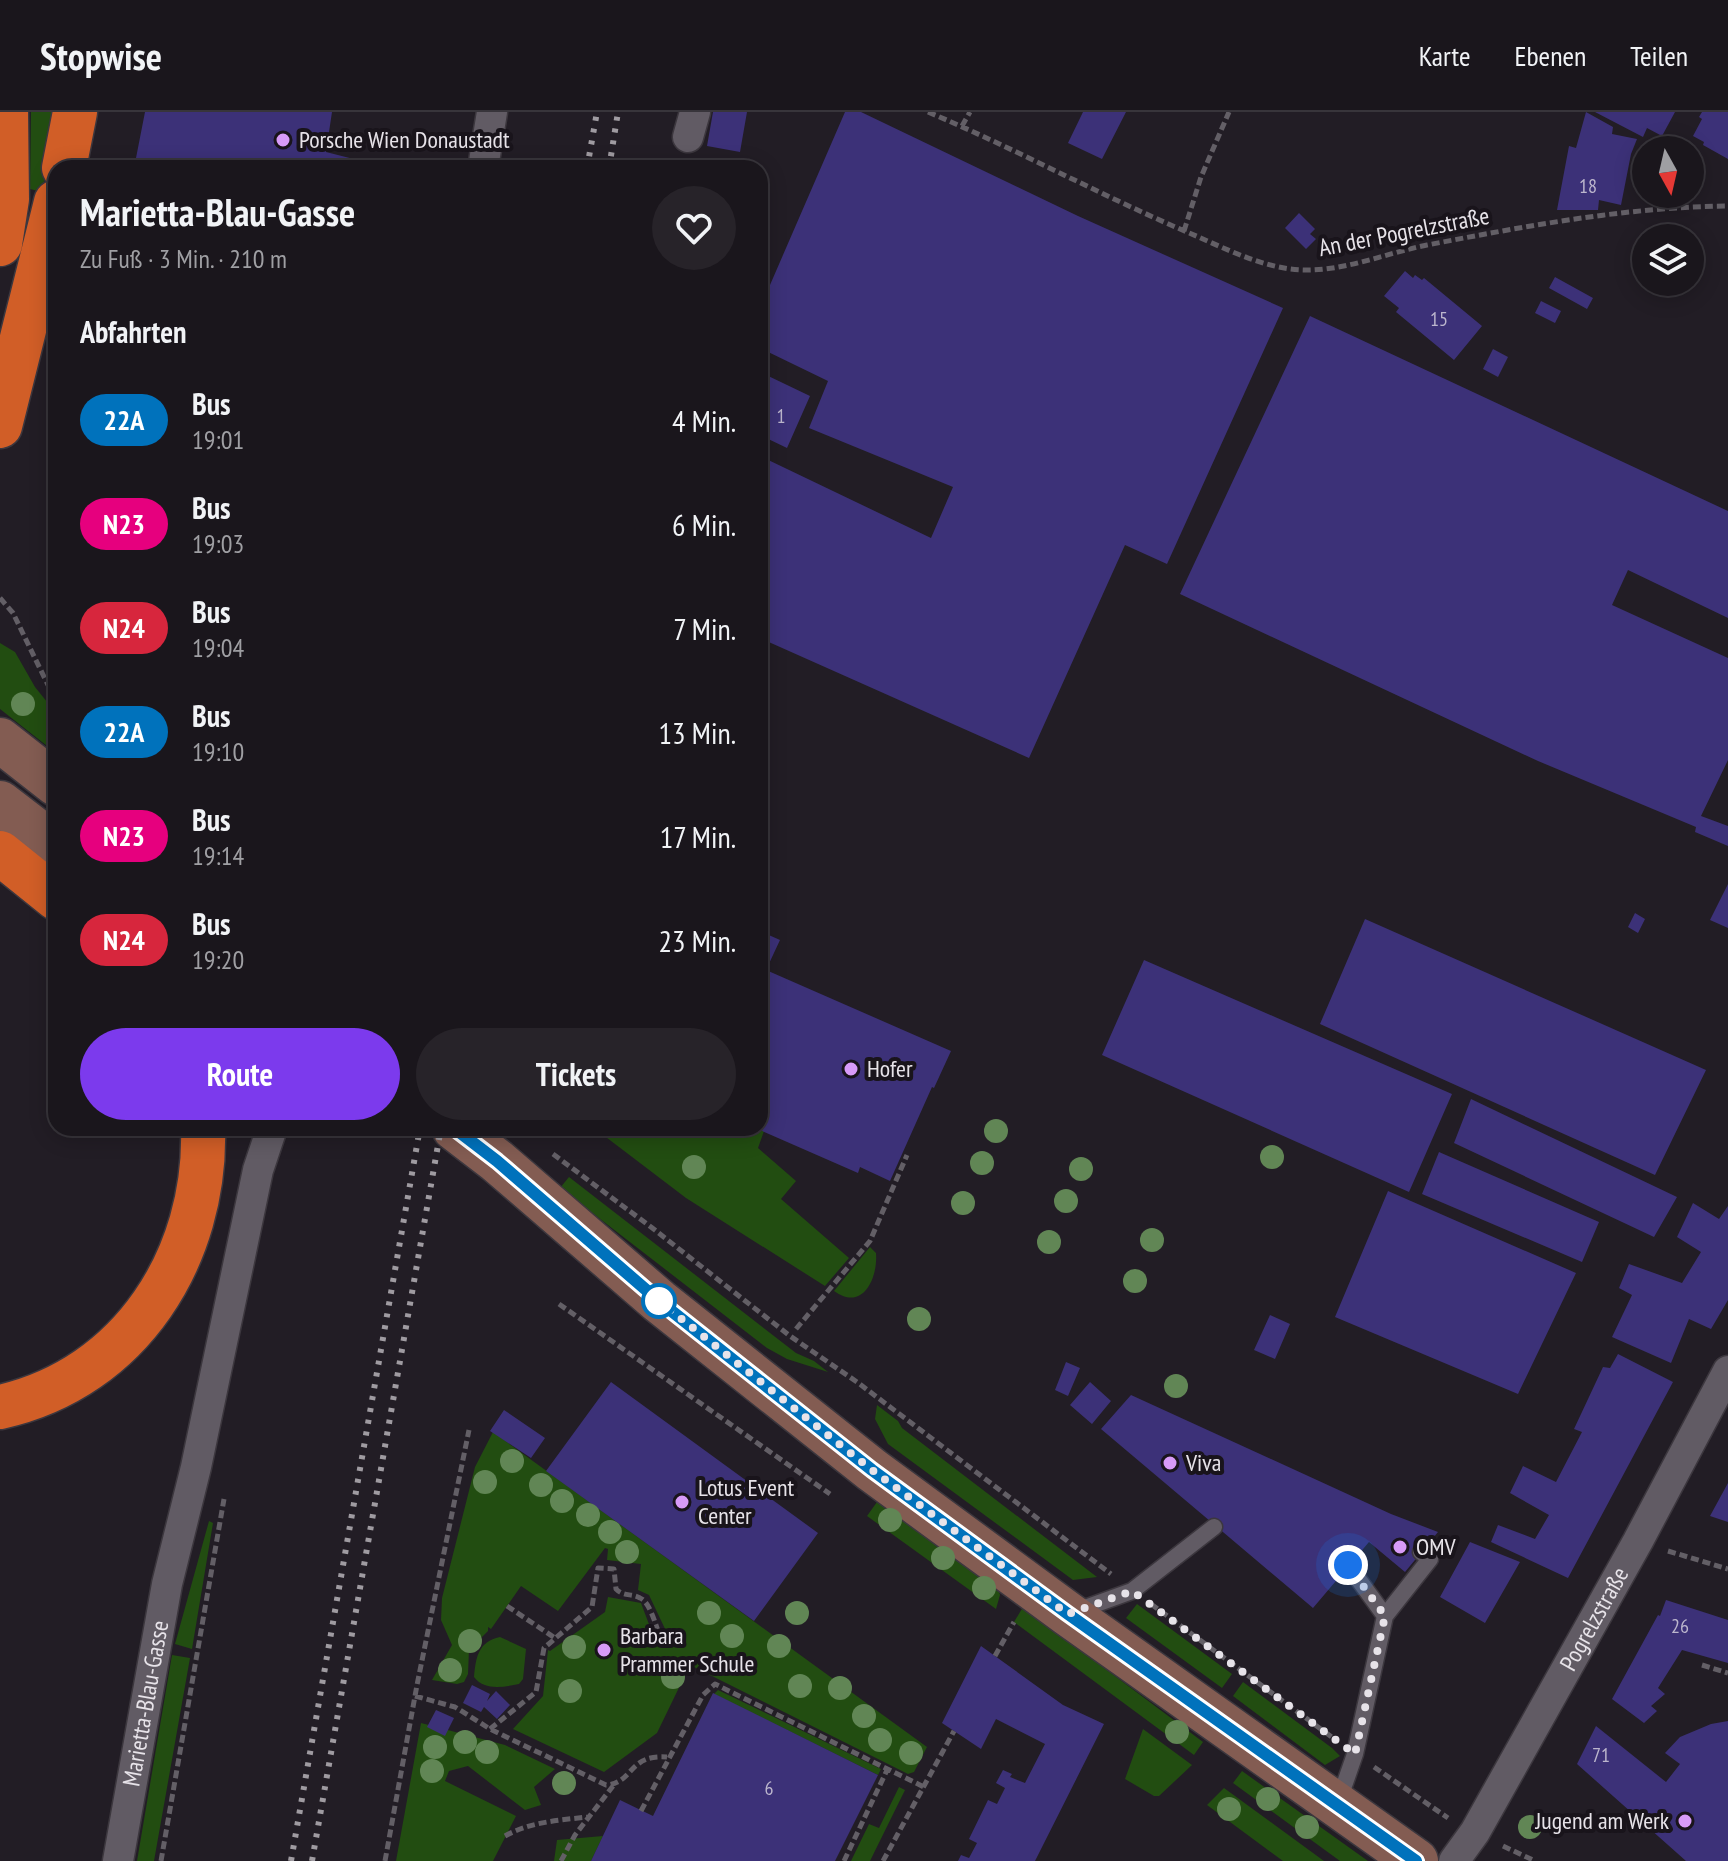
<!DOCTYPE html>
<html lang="de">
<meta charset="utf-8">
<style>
body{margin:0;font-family:"PT Sans Narrow",sans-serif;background:#272329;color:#f1f3f6;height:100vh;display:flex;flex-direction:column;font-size:30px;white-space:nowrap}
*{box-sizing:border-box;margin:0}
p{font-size:26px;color:#9f9fa3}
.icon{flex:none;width:44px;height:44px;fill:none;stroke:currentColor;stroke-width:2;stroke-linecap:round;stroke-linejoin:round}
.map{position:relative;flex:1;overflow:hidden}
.panel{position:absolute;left:48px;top:48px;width:720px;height:976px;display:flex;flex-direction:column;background:#1a161c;border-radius:24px;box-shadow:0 4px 20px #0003,0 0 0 2px #38353b}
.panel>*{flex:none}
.badge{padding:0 16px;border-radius:26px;font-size:28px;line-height:52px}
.needle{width:52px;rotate:172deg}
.controls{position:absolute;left:1632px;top:24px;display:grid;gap:16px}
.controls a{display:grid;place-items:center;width:72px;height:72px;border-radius:50%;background:#1a161c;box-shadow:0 4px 20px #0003,0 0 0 2px #38353b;font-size:40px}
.you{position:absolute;width:40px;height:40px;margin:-20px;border:6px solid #fff;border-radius:50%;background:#1a73e8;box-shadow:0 0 0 12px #1a73e833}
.map>.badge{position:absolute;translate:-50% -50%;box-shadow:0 0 0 4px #fff}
h2{padding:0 32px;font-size:30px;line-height:72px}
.round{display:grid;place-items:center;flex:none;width:84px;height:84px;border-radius:42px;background:#272329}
.head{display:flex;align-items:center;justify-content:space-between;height:136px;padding:0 32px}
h1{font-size:38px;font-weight:600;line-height:60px}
.action{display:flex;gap:16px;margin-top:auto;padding:16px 32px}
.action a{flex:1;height:92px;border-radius:48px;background:#7c3aed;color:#fff;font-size:32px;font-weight:600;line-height:92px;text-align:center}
.action a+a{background:#272329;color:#f1f3f6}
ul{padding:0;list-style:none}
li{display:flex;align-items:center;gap:24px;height:104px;padding:0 32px}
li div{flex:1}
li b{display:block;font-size:30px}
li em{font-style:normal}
li .badge{min-width:88px;font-weight:700;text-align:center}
header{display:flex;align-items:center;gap:48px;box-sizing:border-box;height:112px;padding:0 40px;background:#1a161c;border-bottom:2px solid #38353b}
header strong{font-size:38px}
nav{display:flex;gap:44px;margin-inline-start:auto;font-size:28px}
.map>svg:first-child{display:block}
.green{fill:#224d11}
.building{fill:#3c3178}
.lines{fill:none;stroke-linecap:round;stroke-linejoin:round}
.service-casing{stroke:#3c373e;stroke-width:19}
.minor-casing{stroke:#3c373e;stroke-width:33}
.secondary-casing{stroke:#3c373e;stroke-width:47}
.motorway-casing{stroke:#3c373e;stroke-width:47}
.path{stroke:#635f66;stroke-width:5;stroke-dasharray:8 4;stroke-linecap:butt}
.service{stroke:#615b64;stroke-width:16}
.minor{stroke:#615b64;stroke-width:30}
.secondary{stroke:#835c52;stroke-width:44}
.motorway{stroke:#d15e27;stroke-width:44}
.rail{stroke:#9f9ba1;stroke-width:6;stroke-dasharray:4 8;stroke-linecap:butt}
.tree{fill:#618655}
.line-casing{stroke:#fff;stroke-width:18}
.line{stroke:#0072bc;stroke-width:12}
.walk{stroke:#e7e3e9;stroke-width:8;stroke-dasharray:0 14.4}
.poi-dot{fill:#d89bf8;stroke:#19141b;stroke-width:3}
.stop-dot{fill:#fff;stroke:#0072bc;stroke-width:4}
.labels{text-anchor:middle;stroke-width:8;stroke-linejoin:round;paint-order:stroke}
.number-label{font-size:20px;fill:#bcb6cd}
.poi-label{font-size:24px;fill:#e7e3e9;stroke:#19141b;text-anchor:start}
.street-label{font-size:24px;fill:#e7e3e9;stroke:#19141b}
</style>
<header>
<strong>Stopwise</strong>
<nav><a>Karte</a><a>Ebenen</a><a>Teilen</a></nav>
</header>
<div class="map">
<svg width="1728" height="1749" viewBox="0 0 1728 1749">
<rect width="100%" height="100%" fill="#221d25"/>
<!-- green -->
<path class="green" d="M31,0H58L42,80L30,77Z
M0,531L15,540L35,575L56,601V641L0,597Z
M594,1016H756L764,1019L758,1036L796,1069L781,1087L849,1146L825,1174L686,1086Z
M569,1065L796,1241L814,1249L828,1260L787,1247L767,1236L560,1076Z
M870,1135L876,1141C878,1166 863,1200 834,1179Z
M877,1293L898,1309L902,1316L1097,1465L1073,1468L888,1332L875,1307Z
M493,1320L927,1635L914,1660L908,1662L694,1555L688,1557L657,1621L604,1660L513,1617L543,1584L548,1538L550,1539L605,1500L608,1485L641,1491L653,1523L652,1528L655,1530L667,1527L666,1519L649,1483L638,1478L641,1452L607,1448L608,1437L605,1436L558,1499L521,1474L491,1517L488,1515V1519L469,1538L468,1562L464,1570L457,1572L432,1568L452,1533L441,1508L442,1486L475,1355Z
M877,1390L885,1391L998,1476L1000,1483L996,1497L867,1404Z
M209,1409L213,1411L192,1537L175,1532Z
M1137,1492L1232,1562L1222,1576L1126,1506Z
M1023,1495L1203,1630L1194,1643L1014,1510Z
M500,1525L526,1537L523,1567L519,1572C504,1575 484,1579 474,1565C476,1545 478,1530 500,1525Z
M172,1543L190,1546L154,1749H137Z
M1243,1570L1332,1636L1340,1644L1325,1653L1233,1584Z
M718,1578L881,1657L878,1663L714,1582Z
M421,1611L505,1633L555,1657L534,1675L541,1693L525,1698L468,1654L449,1659L445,1669L516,1704L493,1749H396Z
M1143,1617L1192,1653L1159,1684H1154L1125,1667Z
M1242,1659L1368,1749H1340L1233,1671Z
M899,1675L905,1678L870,1749H851L869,1712L879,1716Z
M1224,1676L1324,1749H1283L1207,1693Z
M603,1724L591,1749H554L557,1728Z"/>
<!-- building -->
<path class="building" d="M145,0H332L326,40L389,56H125L136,46Z
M713,0H747L740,40L707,34Z
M845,0H861L1078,104L1283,196L1167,452L1125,433L1029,646L760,526V344L931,426L953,375L809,316L828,269L760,236V196Z
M1083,0H1126L1102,47L1068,31Z
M1586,0L1613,15L1612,22L1637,27L1631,42L1621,93L1599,88L1598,98H1557L1569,34L1576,36Z
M1595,0H1675L1662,24L1647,16L1643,25Z
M1702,0H1728V47L1703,33L1704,30L1693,24L1702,7L1699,5Z
M1299,101L1315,117L1310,122L1316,127L1306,137L1285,116Z
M1405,159L1413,166L1415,163L1422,168L1424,166L1482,214L1454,248L1396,200L1399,196L1384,184Z
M1555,165L1593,186L1587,197L1549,176Z
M1541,189L1561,199L1555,211L1535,201Z
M1310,204L1728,399V506L1628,458L1612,493L1728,546V648L1701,704L1728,714V734L1695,720L1696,715L1538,649L1180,482Z
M1493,237L1508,245L1498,265L1483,257Z
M760,260L810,284L787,336L760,323Z
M1728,772V816L1710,808Z
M1635,801L1645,807L1638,821L1628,815Z
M1365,807L1706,958L1655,1063L1320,912Z
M760,819L780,828L766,858L951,939L934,976L932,975L890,1069L860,1055L858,1061L760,1018Z
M1144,848L1452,982L1409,1080L1102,943Z
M1471,987L1677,1085L1654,1125L1454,1031Z
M1439,1040L1599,1110L1582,1150L1422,1082Z
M1388,1079L1576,1161L1518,1282L1335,1205Z
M1693,1091L1719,1107L1728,1094V1188L1711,1217L1689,1207L1671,1251L1612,1225L1632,1183L1619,1176L1629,1152L1682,1171L1701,1140L1677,1125Z
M1270,1203L1290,1212L1275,1247L1254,1238Z
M1618,1242L1673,1270L1568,1466L1491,1430L1498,1413L1535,1427L1549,1403L1510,1381L1523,1354L1556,1370L1582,1320L1574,1317L1603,1255L1610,1256Z
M1066,1250L1080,1256L1068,1284L1055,1278Z
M611,1270L818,1421L754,1509L546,1359Z
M1090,1270L1111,1289L1092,1312L1070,1293Z
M1131,1283L1391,1402L1438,1420L1405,1460L1369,1430L1313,1496L1101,1317Z
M504,1298L545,1326L531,1346L490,1319Z
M1728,1371V1410L1710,1404Z
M1470,1430L1520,1450L1485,1511L1440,1485Z
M1666,1488L1728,1508V1551L1682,1538L1658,1576L1665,1582L1651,1594L1657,1599L1644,1611L1612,1587L1658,1503L1660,1504Z
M981,1534L1063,1593L1104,1612L1035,1749H958L961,1743L969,1746L977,1731L969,1727L988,1688L997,1692L1005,1676L996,1671L1003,1658L1012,1662L1010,1665L1025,1671L1045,1632L996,1607L981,1637L942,1611Z
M472,1573L490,1582L487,1589L496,1579L510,1593L497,1607L484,1595L481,1600L463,1591Z
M713,1581L878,1663L835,1749H591L620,1688L653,1704Z
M436,1598L454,1606L445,1624L427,1615Z
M1728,1609V1749H1686L1577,1652L1596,1614L1666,1670L1680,1652L1665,1641L1680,1625L1711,1612Z"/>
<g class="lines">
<defs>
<path id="service" d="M1074,1500L1132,1479L1214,1415
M1385,1504L1430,1447L1421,1440
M1338,1691L1355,1642L1385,1504L1348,1453"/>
<g id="minor">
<path d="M688,25L695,0"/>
<path d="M483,56L492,0"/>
<path id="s1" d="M118,1749L167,1472L196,1355L258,1058L272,1016"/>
<path id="s2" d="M1454,1749L1475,1720L1638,1429L1728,1259"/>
</g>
<path id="secondary" d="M0,628L56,672
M0,691L56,734
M454,1016L497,1049L659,1189L872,1358L1068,1502L1416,1749"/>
<path id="motorway" d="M64,56L75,0
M0,132L7,87L6,0
M0,314L56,90
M0,741L56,786
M0,1295C131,1266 207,1144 203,1016"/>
</defs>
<!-- service casing -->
<use href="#service" class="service-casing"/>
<!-- minor casing -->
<use href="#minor" class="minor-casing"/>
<!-- secondary casing -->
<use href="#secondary" class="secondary-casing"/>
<!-- motorway casing -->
<use href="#motorway" class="motorway-casing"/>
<!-- path -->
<path class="path" d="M928,0C1016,37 1100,83 1187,120C1220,134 1254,152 1290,157C1336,163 1382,142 1427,133C1527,114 1626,95 1728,94
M962,14L970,0
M1184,119L1201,65L1229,0
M0,486L13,501L48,573L56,583
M553,1042L651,1115L790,1224L857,1270L1111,1462
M559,1192L830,1382
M796,1217L870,1129L907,1043
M1668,1439L1728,1457
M1151,1492L1333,1626
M507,1494L555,1526
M995,1544L1014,1510
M1702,1553L1728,1561
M415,1584L455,1595L490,1617L606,1673C634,1671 628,1642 667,1645
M490,1617L536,1580L544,1536L592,1495L598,1456L614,1457L616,1477C624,1485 631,1481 640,1486C650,1490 655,1512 659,1521
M1374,1655L1448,1706
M641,1699L703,1583L715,1572L924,1675
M505,1724C530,1710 559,1708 588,1705
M1503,1734L1535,1749
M161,1749L224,1387
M385,1749L417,1573L469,1318
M561,1749L575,1723L613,1674
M844,1749L888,1656
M883,1749L954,1619"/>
<!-- service -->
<use href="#service" class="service"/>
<!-- minor -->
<use href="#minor" class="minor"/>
<!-- secondary -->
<use href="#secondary" class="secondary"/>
<!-- motorway -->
<use href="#motorway" class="motorway"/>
<!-- rail -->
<path class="rail" d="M587,56L597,0
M609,56L618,0
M291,1749L420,1016
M312,1749L441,1016"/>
</g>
<!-- trees -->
<g class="tree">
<circle cx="23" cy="592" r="12"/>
<circle cx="996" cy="1019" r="12"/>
<circle cx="1272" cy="1045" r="12"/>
<circle cx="982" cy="1051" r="12"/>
<circle cx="694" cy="1055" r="12"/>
<circle cx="1081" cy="1057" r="12"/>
<circle cx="1066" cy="1089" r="12"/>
<circle cx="963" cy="1091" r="12"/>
<circle cx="1152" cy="1128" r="12"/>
<circle cx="1049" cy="1130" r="12"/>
<circle cx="1135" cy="1169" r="12"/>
<circle cx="919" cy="1207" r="12"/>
<circle cx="1176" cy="1274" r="12"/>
<circle cx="512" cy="1349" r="12"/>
<circle cx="485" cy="1370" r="12"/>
<circle cx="541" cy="1373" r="12"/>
<circle cx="562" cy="1389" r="12"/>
<circle cx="588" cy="1403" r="12"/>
<circle cx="890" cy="1408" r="12"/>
<circle cx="610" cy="1420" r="12"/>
<circle cx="627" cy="1440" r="12"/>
<circle cx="943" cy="1446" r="12"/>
<circle cx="984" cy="1476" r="12"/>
<circle cx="709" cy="1501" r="12"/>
<circle cx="797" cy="1501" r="12"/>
<circle cx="732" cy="1524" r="12"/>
<circle cx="470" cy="1529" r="12"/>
<circle cx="779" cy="1534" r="12"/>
<circle cx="574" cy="1535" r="12"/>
<circle cx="450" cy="1558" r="12"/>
<circle cx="673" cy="1565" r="12"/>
<circle cx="800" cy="1574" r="12"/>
<circle cx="840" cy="1576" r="12"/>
<circle cx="570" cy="1579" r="12"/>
<circle cx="864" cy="1604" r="12"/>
<circle cx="1177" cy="1620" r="12"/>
<circle cx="880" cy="1628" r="12"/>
<circle cx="465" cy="1630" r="12"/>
<circle cx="435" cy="1635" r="12"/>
<circle cx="487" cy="1640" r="12"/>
<circle cx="911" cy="1641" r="12"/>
<circle cx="432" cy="1659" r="12"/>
<circle cx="564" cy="1671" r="12"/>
<circle cx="1268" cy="1687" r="12"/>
<circle cx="1229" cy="1697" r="12"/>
<circle cx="1307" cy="1715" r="12"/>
<circle cx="1530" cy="1715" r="12"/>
</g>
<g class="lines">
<defs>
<path id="line" d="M454,1016L497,1049L659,1189L872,1358L1068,1502L1416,1749"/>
</defs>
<!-- line casing -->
<use href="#line" class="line-casing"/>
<!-- line -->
<use href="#line" class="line"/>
<!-- walk -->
<path class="walk" d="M659,1189L872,1358L1068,1502L1132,1479L1355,1642L1385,1504L1348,1453"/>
</g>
<!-- markers -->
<g class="poi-dot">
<circle cx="283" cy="28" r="8"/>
<circle cx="851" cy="957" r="8"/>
<circle cx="1170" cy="1351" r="8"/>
<circle cx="682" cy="1390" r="8"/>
<circle cx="1400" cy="1435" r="8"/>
<circle cx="604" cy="1538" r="8"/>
<circle cx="1685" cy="1709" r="8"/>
</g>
<circle class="stop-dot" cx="659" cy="1189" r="16"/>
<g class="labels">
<!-- number labels -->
<g class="number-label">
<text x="1588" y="81">18</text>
<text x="1439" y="214">15</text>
<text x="781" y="311">1</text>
<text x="1680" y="1521">26</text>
<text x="1601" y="1650">71</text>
<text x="769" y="1683">6</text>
</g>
<!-- poi labels -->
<g class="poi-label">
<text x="299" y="36">Porsche Wien Donaustadt</text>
<text x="867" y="965">Hofer</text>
<text x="1186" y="1359">Viva</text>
<text x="698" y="1384">Lotus Event<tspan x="698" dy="28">Center</tspan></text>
<text x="1416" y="1443">OMV</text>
<text x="620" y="1532">Barbara<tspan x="620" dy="28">Prammer Schule</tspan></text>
<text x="1669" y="1717" text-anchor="end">Jugend am Werk</text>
</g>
<!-- street labels -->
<g class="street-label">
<text transform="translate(1404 120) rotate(-11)" y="8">An der Pogrelzstraße</text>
<text dy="8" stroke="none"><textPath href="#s2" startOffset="280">Pogrelzstraße</textPath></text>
<text dy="8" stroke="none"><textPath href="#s1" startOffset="160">Marietta-Blau-Gasse</textPath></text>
</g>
</g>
</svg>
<div class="controls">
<a><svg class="needle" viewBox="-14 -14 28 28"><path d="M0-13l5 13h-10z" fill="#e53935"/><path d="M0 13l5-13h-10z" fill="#9f9fa3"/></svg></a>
<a><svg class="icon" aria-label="layers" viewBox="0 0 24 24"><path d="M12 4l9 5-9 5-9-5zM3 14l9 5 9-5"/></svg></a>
</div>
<div class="you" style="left:1348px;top:1453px"></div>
<section class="panel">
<div class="head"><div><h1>Marietta-Blau-Gasse</h1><p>Zu Fuß · 3 Min. · 210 m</p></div><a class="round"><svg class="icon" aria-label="heart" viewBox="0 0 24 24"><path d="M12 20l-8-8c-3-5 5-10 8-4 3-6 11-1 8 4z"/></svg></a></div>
<h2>Abfahrten</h2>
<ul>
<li><span class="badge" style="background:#0072bc;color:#fff">22A</span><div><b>Bus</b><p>19:01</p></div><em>4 Min.</em></li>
<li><span class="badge" style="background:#e6007e;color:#fff">N23</span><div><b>Bus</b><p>19:03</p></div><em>6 Min.</em></li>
<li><span class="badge" style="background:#d7263d;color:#fff">N24</span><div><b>Bus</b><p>19:04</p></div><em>7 Min.</em></li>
<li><span class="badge" style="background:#0072bc;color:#fff">22A</span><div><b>Bus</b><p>19:10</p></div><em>13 Min.</em></li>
<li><span class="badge" style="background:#e6007e;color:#fff">N23</span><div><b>Bus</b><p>19:14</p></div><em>17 Min.</em></li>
<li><span class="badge" style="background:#d7263d;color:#fff">N24</span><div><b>Bus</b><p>19:20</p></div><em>23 Min.</em></li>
</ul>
<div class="action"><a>Route</a><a>Tickets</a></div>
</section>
</div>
